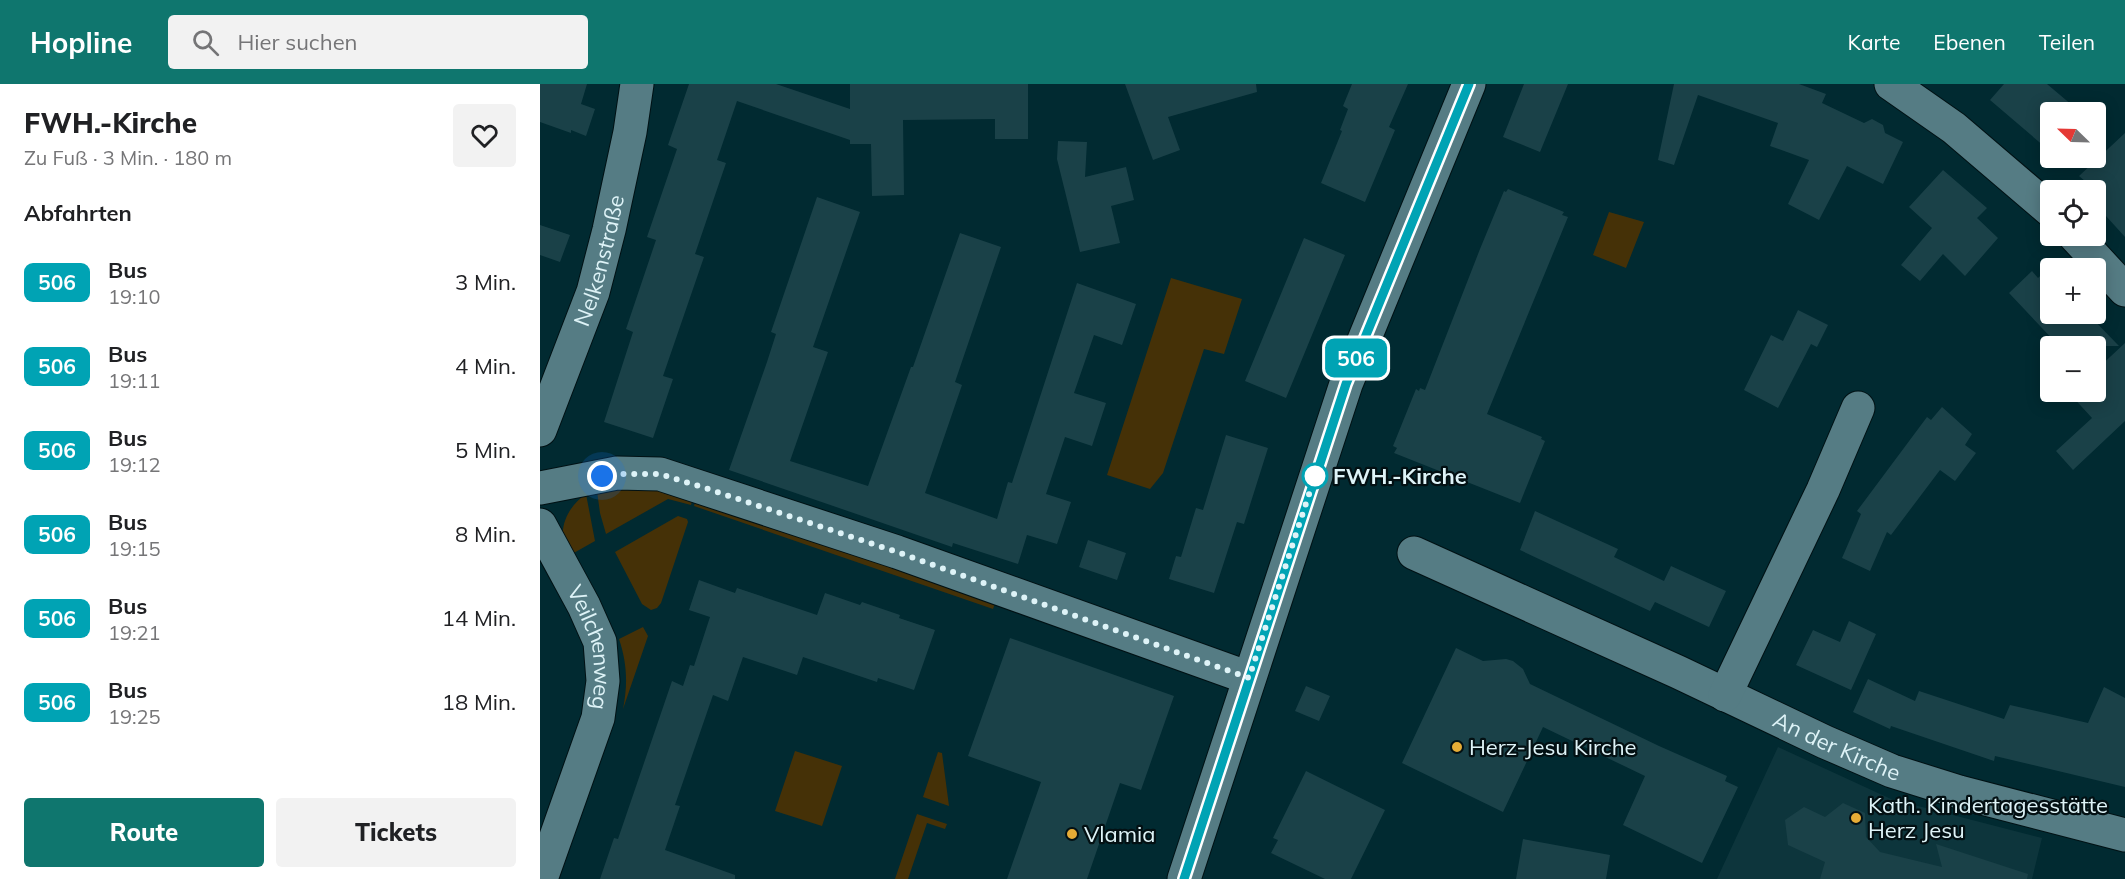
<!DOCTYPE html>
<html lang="de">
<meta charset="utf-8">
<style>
body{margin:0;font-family:Mulish,sans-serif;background:#f2f2f2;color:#202124;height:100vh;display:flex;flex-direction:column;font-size:22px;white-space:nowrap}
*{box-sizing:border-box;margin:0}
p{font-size:20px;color:#757577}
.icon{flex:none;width:33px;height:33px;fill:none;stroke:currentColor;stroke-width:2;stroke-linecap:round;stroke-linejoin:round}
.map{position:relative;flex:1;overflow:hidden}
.side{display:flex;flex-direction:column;background:#fff;width:540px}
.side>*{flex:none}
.badge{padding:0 12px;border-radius:9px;font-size:21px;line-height:39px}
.needle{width:39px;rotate:293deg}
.tools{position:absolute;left:1500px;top:18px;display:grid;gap:12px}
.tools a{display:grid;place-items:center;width:66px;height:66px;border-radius:6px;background:#fff;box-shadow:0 3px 15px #0003;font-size:30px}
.you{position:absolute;width:30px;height:30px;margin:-15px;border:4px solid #fff;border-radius:50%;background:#1a73e8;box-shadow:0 0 0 9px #1a73e833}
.map>.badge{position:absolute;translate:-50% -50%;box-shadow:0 0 0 3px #fff}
h2{padding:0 24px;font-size:22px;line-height:54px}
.round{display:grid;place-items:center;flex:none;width:63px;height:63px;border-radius:6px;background:#f2f2f2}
.head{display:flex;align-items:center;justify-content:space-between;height:102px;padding:0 24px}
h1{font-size:28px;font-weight:800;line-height:45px}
.button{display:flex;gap:12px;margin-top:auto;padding:12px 24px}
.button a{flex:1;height:69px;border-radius:6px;background:#0f766e;color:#fff;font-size:24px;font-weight:800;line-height:69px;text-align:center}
.button a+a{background:#f2f2f2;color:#202124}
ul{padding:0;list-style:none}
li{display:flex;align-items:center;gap:18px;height:84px;padding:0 24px}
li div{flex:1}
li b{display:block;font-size:22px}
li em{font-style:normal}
li .badge{min-width:66px;font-weight:700;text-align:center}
header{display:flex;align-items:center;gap:36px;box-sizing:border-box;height:84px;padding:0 30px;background:#0f766e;color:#fff}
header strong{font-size:28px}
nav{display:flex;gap:33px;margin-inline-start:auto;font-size:21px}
.search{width:420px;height:54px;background:#f2f2f2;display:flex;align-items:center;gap:15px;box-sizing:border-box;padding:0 21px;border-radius:6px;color:#757577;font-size:22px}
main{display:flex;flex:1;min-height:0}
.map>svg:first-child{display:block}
.built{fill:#0d353c}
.green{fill:#453107}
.building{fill:#1a4148}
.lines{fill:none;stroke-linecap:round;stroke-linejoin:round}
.minor-casing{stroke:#011114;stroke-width:35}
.tertiary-casing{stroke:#011114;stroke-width:35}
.minor{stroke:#557c84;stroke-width:33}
.tertiary{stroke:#557c84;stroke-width:33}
.line-casing{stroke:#fff;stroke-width:14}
.line{stroke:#00a3b4;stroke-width:9}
.walk{stroke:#def3f7;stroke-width:6;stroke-dasharray:0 10.8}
.stop-dot{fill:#fff;stroke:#00a3b4;stroke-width:3}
.poi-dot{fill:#e6ac36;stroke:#031013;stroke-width:2}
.labels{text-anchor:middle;stroke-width:4.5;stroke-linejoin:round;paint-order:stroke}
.street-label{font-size:22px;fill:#def3f7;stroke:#031013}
.stop-label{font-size:22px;font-weight:bold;fill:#def3f7;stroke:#031013;text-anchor:start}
.poi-label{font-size:22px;fill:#def3f7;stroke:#031013;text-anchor:start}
</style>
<header>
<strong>Hopline</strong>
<div class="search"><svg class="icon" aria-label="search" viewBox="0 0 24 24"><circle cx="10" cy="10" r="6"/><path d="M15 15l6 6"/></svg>Hier suchen</div>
<nav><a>Karte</a><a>Ebenen</a><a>Teilen</a></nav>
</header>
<main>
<section class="side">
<div class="head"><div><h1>FWH.-Kirche</h1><p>Zu Fuß · 3 Min. · 180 m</p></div><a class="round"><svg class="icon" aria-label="heart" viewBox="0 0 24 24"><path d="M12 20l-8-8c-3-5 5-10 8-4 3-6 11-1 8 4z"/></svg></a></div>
<h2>Abfahrten</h2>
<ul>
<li><span class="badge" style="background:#00a3b4;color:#fff">506</span><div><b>Bus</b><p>19:10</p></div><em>3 Min.</em></li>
<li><span class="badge" style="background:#00a3b4;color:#fff">506</span><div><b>Bus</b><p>19:11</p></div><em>4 Min.</em></li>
<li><span class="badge" style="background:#00a3b4;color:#fff">506</span><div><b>Bus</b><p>19:12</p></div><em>5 Min.</em></li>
<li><span class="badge" style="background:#00a3b4;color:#fff">506</span><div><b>Bus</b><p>19:15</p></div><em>8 Min.</em></li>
<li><span class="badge" style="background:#00a3b4;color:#fff">506</span><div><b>Bus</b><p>19:21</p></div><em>14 Min.</em></li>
<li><span class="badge" style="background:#00a3b4;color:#fff">506</span><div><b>Bus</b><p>19:25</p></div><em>18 Min.</em></li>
</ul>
<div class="button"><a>Route</a><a>Tickets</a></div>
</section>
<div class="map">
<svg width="1585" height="795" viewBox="0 0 1585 795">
<rect width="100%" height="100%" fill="#012a31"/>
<!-- built -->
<path class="built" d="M1238,663L1351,715L1502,754L1492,795H1177Z"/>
<!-- green -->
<path class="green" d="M1069,128L1104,138L1086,184L1053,171Z
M631,194L702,215L684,270L664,265L623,389L610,405L567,391Z
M104,400L153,413L151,421L128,415L66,450L60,429L57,407Z
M46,410L55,457L32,470C29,466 26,462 24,457C19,439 32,419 46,410Z
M157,410L458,511L453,525L154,422Z
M138,432L147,435L148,438L121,519L117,524L111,526L102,520L75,468Z
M103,543L108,552L83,625C88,600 87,579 79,555Z
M255,667L302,682L282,742L235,727Z
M398,668L402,669L409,722L383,713Z
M377,730L407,740L405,745L387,739L368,795H355Z"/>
<!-- building -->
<path class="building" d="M0,0H47L41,20L55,25L46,52L31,46V49L0,38Z
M149,0H236L310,25V0H488V55H455V35L363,36L364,111L332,112L331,60H310V56L197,17L177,76L186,79L155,170L164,173L123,292L133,295L113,354L64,338L93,248L86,245L116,156L107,153L137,65L128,61Z
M585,0H716L717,8L628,33L640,66L613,76Z
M812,0H868L849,43L855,46L825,118L781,99L802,47L800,46L808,25L803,22Z
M984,0H1028L1000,68L963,53Z
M1134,0H1259L1286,10L1282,19L1324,39L1332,35L1343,41L1345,49L1363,58L1343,100L1307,82L1279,136L1248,120L1269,76L1230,62L1238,39L1158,11L1134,81L1118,76Z
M1464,0H1507L1539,27L1537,28H1510V57L1505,63L1450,16Z
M1585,49V153L1556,121V106H1548L1552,103L1539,92Z
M518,57L547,58L545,93L586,83L594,116L571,122L580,159L540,168L517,75Z
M1403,86L1447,124L1437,134L1458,154L1425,192L1403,170L1380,197L1361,181L1392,144L1369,123Z
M968,105L1024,128L1022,131L1028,133L947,330L1002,353L1001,355L1005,357L980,419L854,369L857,364L853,362L876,305L879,307L880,304L885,306L940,165L964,107L966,108Z
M277,113L320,128L273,263L288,268L250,377L328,402L371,283H373L420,149L461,163L415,298L422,301L385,409L457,435L468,398L472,399L537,199L596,220L582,261L554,251L534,309L566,319L552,362L525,353L506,410L531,418L517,460L487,451L478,480L413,459L412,463L189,386L227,278L236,250L231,248Z
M0,141L30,151L20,178L0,171Z
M764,154L805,171L746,314L705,297Z
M1511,182L1513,184H1510V230H1548L1579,262H1519L1469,209L1492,187L1498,194Z
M1258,226L1288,241L1277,263L1271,260L1238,324L1204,306L1231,251L1243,257Z
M1585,259V337L1533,386L1516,367L1552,334L1530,310L1533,308H1556V286Z
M1402,323L1432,350L1425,361L1436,369L1415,397L1400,386L1351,451L1347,448L1330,487L1302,474L1321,430L1317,427L1387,333L1391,336Z
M686,351L728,364L704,440L697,438L674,509L629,495L636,472L641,473L656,424L663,426Z
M995,427L1078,465L1074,473L1124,497L1131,482L1186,507L1169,543L1115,518L1110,527L980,466Z
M548,456L586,469L577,496L539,483Z
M159,496L195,509L197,504L277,531L285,509L320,521L322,518L360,531L359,534L395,546L374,606L338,594L337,598L263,573L257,591L203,573L188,617L173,611L135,721L140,722L125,766L195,791V795H60L74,754L78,755L132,597L143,602L150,581L154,582L170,533L149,526Z
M1309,537L1336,550L1311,606L1256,581L1273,546L1300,558Z
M470,554L634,612L601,706L580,699L547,795H467L501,698L428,672Z
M916,564L943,577L966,575L973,577L983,585L990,600L1119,662L1187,692L1185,697L1198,703L1162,779L1083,741L1105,692L1003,643L963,728L862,679Z
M1328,595L1375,617L1379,607L1464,635L1470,621L1548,639L1564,603L1585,614V703L1455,672L1454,677L1351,642L1350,645L1313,628Z
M766,602L790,612L779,637L755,627Z
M766,687L845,726L811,795H785L731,769L738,756L733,754Z
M1303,719L1325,729L1326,753L1340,768L1402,783L1396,760L1488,790L1487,795H1280L1285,778L1248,761L1245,736L1264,723L1285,733Z
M983,755L1070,771L1066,795H976Z"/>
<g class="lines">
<defs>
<g id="minor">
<path d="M1351,0L1414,44L1510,126"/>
<path d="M1535,152L1585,206"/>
<path id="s1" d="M0,346L53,208L69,146L90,48L97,0"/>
<path d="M0,404L77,389L120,390L357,468L709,594"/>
<path id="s2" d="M0,441L44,522L60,558L63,597L58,634L1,795"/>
<path id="s3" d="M874,469L1138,588L1285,658L1352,687L1419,708L1585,751"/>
<path d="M1185,611L1283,406L1318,324"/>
</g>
<path id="tertiary" d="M644,795L806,300L929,0"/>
</defs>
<!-- minor casing -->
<use href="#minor" class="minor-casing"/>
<!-- tertiary casing -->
<use href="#tertiary" class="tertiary-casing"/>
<!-- minor -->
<use href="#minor" class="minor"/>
<!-- tertiary -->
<use href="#tertiary" class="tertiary"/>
</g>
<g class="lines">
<defs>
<path id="line" d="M644,795L806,300L929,0"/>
</defs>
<!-- line casing -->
<use href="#line" class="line-casing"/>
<!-- line -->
<use href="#line" class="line"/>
<!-- walk -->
<path class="walk" d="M62,392L76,390H120L165,404L357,468L709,594L775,392"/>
</g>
<!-- markers -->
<circle class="stop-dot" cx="775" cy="392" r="12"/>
<g class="poi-dot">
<circle cx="917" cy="663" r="6"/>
<circle cx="1316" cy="734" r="6"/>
<circle cx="532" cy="750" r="6"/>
</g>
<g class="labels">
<!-- street labels -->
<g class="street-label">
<text dy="8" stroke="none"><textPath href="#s1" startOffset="180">Nelkenstraße</textPath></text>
<text dy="8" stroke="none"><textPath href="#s2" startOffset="135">Veilchenweg</textPath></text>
<text dy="8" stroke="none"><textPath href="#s3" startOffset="465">An der Kirche</textPath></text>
</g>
<!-- stop labels -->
<g class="stop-label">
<text x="793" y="400">FWH.-Kirche</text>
</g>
<!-- poi labels -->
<g class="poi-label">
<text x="929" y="671">Herz-Jesu Kirche</text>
<text x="1328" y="729">Kath. Kindertagesstätte<tspan x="1328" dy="25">Herz Jesu</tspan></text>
<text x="544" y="758">Vlamia</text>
</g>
</g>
</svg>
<div class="tools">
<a><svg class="needle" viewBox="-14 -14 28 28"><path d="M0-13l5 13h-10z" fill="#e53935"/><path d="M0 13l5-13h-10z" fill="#757577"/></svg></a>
<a><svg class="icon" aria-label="locate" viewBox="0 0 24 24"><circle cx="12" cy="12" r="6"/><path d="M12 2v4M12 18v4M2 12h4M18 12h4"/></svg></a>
<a>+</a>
<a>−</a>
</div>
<div class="you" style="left:62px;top:392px"></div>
<b class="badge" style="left:816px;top:274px;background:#00a3b4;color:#fff">506</b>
</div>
</main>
